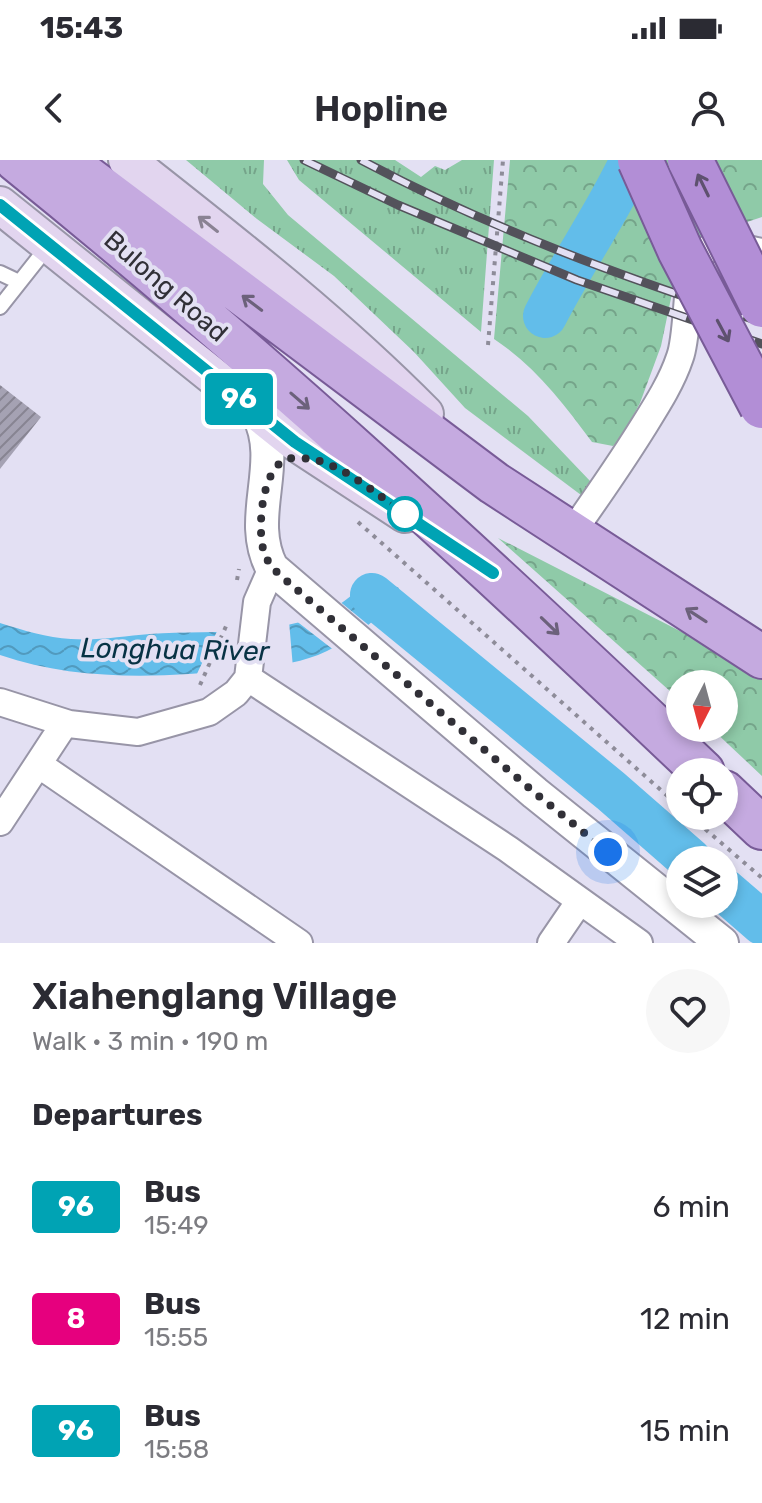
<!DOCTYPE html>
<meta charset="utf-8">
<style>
body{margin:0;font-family:Rubik,sans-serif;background:#f7f7f7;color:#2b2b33;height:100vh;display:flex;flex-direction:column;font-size:30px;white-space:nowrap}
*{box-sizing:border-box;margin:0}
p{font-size:26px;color:#7c7c81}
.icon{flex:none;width:44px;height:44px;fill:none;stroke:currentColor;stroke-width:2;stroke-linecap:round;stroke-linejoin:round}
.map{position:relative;height:783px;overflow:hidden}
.panel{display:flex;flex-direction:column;background:#fff;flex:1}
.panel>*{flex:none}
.badge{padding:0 16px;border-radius:6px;font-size:28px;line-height:52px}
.needle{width:52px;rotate:186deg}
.fabs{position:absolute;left:666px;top:510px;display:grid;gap:16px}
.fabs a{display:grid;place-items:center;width:72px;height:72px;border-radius:50%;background:#fff;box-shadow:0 4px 12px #0003;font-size:40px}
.you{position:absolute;width:40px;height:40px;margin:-20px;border:6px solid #fff;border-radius:50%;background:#1a73e8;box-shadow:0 0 0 12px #1a73e833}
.map>.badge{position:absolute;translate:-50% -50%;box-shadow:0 0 0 4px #fff}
h2{padding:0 32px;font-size:30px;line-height:72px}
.round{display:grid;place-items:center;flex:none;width:84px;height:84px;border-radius:42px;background:#f7f7f7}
.summary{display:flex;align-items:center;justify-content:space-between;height:136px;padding:0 32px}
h1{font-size:38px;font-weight:600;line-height:60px}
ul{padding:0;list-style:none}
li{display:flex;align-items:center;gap:24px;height:112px;padding:0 32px}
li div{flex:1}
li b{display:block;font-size:30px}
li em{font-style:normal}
li .badge{min-width:88px;font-weight:700;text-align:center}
.status{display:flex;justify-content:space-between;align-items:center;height:56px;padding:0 40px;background:#fff;direction:ltr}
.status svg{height:22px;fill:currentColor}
header{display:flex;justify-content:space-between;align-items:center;height:104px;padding:0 32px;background:#fff;font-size:36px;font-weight:600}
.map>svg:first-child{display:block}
.grass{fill:url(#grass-tufts)}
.forest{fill:url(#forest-crowns)}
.water{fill:url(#water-waves)}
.pier{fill:#e3e0f3}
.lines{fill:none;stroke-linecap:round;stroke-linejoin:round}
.river{stroke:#62bdea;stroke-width:44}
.building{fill:url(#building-hatch)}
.service-casing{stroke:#9895a7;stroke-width:18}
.minor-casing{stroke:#9895a7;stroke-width:30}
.tertiary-casing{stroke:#9895a7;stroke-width:36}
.secondary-casing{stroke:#9895a7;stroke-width:40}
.primary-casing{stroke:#785b97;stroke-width:46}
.path{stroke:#8e8c99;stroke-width:4;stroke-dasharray:4 6;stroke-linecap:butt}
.service{stroke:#fff;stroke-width:14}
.minor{stroke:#fff;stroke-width:26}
.tertiary{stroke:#fff;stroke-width:32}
.secondary{stroke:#e2d5ef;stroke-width:36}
.primary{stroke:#c5aae0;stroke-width:42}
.rail-casing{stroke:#53525b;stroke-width:9}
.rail{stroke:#e3e0f3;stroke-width:6;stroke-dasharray:18;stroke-linecap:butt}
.trunk-bridge-casing{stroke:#785b97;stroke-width:48;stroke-linecap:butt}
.trunk-bridge{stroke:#b28ed6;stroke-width:44}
.oneway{stroke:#5e516f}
.oneway2{stroke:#8a8293}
.oneway3{stroke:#6c617b}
.line-casing{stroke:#fff;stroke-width:18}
.line{stroke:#00a3b4;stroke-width:12}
.walk{stroke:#313037;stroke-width:8;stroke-dasharray:0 14.4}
.stop-dot{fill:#fff;stroke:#00a3b4;stroke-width:4}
.labels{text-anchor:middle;stroke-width:8;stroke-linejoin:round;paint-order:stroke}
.street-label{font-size:26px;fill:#313037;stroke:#e3e0f3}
.water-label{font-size:28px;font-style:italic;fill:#073244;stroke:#e3e0f3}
</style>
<div class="status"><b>15:43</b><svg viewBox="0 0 49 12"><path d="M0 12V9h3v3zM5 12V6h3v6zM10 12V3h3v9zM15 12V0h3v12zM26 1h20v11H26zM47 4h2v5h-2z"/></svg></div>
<header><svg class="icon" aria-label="back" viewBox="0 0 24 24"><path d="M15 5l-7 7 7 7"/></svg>Hopline<svg class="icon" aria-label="person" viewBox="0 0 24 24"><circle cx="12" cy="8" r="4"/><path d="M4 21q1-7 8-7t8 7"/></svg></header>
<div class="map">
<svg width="762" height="783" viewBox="0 0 762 783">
<defs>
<pattern id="grass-tufts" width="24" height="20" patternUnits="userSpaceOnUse" patternTransform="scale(2)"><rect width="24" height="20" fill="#8fcaa8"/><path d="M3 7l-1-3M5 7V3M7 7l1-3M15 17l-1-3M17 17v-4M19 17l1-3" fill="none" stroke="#75a48a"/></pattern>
<pattern id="forest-crowns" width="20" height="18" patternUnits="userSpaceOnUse" patternTransform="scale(2)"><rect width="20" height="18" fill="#8fcaa8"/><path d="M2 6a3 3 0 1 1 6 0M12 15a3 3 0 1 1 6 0" fill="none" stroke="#75a48a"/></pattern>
<pattern id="water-waves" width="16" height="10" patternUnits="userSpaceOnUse" patternTransform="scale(2)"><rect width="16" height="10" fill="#62bdea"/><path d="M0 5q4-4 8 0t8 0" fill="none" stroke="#519abe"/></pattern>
<pattern id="building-hatch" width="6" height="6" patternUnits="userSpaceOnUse" patternTransform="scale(2)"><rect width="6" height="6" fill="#a5a2b3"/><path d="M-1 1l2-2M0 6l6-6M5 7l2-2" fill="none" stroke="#878492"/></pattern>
</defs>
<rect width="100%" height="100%" fill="#e3e0f3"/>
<!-- grass -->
<path class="grass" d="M186,0H264L263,24L288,55L528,256L591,322L602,338L589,341L465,248L414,192L334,116L257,59Z
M287,0H395L421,17L435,6L445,10L462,0H494L481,172L299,20Z"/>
<!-- forest -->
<path class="forest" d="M510,0H762V57L744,63L674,124L661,186L640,243L621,278L613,286L592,282C563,243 535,206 494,179Z
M498,378L762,513V616L711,568H724V524H680V540Z"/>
<!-- water -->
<path class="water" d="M372,416L399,428C392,435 387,443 381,452C369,468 345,482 327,491C298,505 269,506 237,510C159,518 75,521 0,495V463C23,470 47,478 71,479C98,481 123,476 150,474C205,470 274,477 324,453C344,444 357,431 372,416Z"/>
<!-- pier -->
<path class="pier" d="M338,440L371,467L335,491L295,460L323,450Z
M289,461L293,508L195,518L219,467Z"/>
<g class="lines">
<!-- river -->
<path class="river" d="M545,156C572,103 607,54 632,0
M372,435L611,631L690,700
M724,730L762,763"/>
</g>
<!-- building -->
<path class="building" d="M0,225L41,257L0,309Z"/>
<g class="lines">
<defs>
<path id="service" d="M0,113L19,122
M0,147L49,85"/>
<path id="minor" d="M571,374C595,340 618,307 640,272C655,248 671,224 680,197C689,173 685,110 698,96C715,79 741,88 762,92
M248,518L508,689L639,783
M0,542L69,564L138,572L209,552L236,533L248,518L257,442L272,408
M38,604L299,783
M0,662L65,563
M551,783L579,742"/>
<path id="tertiary" d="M258,254C284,304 245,357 272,408L535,633L722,783"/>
<path id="secondary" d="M127,0C231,82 332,160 425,254
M0,45L295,282L405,354"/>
<path id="primary" d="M16,0C255,193 481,401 703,612
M64,0L494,323L762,497
M724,632L762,668"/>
</defs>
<!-- service casing -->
<use href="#service" class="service-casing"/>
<!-- minor casing -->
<use href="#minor" class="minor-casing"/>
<!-- tertiary casing -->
<use href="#tertiary" class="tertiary-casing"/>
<!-- secondary casing -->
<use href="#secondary" class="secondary-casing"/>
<!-- primary casing -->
<use href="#primary" class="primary-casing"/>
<!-- path -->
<path class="path" d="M488,185L503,0
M358,362L680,647
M237,420L239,409
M200,525L227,464
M690,656L762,718"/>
<!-- service -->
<use href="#service" class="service"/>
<!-- minor -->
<use href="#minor" class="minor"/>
<!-- tertiary -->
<use href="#tertiary" class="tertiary"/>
<!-- secondary -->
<use href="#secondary" class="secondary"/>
<!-- primary -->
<use href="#primary" class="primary"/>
<defs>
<path id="rail" d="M304,0L398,45L577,120L762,184
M361,0C489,68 624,118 762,162"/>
</defs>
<!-- rail casing -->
<use href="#rail" class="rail-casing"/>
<!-- rail -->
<use href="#rail" class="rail"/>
<defs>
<path id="trunk-bridge" d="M640,0L680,90L762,246
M690,0L762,145"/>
</defs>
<!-- trunk-bridge casing -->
<use href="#trunk-bridge" class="trunk-bridge-casing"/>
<!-- trunk-bridge -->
<use href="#trunk-bridge" class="trunk-bridge"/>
</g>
<!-- one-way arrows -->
<defs><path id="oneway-shaft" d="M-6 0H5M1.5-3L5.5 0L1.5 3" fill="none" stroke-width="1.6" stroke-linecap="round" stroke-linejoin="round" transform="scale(2)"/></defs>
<g class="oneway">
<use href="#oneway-shaft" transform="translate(703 25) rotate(-116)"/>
<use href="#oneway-shaft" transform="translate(723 171) rotate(62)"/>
</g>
<use class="oneway2" href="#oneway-shaft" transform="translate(208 64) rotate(-142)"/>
<g class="oneway3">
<use href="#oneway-shaft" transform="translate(252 143) rotate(-143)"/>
<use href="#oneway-shaft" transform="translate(300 241) rotate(41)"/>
<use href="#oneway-shaft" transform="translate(696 455) rotate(-147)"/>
<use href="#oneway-shaft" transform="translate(550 466) rotate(44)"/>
</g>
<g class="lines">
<defs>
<path id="line" d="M0,45L295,282L493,413"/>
</defs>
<!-- line casing -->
<use href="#line" class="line-casing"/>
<!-- line -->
<use href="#line" class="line"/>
<!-- walk -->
<path class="walk" d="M405,354C379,336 340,302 309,299C302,298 291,297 285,300C261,311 257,371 264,392C267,402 274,410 282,417L535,633L608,692"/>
</g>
<!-- markers -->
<circle class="stop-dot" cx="405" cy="354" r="16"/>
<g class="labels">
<!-- street labels -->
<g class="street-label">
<text transform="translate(166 126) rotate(41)" y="9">Bulong Road</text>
</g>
<!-- water labels -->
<g class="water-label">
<text transform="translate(175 489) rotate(1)" y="10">Longhua River</text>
</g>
</g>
</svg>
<div class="fabs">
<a><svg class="needle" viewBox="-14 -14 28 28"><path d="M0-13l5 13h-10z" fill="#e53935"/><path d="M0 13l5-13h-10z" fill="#7c7c81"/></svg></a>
<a><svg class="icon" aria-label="locate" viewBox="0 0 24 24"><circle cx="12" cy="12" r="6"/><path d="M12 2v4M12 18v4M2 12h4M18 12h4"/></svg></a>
<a><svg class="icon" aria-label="layers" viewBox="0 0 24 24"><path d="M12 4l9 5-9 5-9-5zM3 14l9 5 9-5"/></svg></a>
</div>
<div class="you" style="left:608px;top:692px"></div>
<b class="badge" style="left:239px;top:239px;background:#00a3b4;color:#fff">96</b>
</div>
<section class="panel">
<div class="summary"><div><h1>Xiahenglang Village</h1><p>Walk · 3 min · 190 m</p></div><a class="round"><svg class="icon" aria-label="heart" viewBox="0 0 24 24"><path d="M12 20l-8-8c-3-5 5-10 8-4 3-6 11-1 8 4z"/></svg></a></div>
<h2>Departures</h2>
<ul>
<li><span class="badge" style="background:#00a3b4;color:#fff">96</span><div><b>Bus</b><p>15:49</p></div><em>6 min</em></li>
<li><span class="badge" style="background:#e6007e;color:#fff">8</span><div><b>Bus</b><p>15:55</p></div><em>12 min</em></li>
<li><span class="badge" style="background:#00a3b4;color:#fff">96</span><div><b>Bus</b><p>15:58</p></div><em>15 min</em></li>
</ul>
</section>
